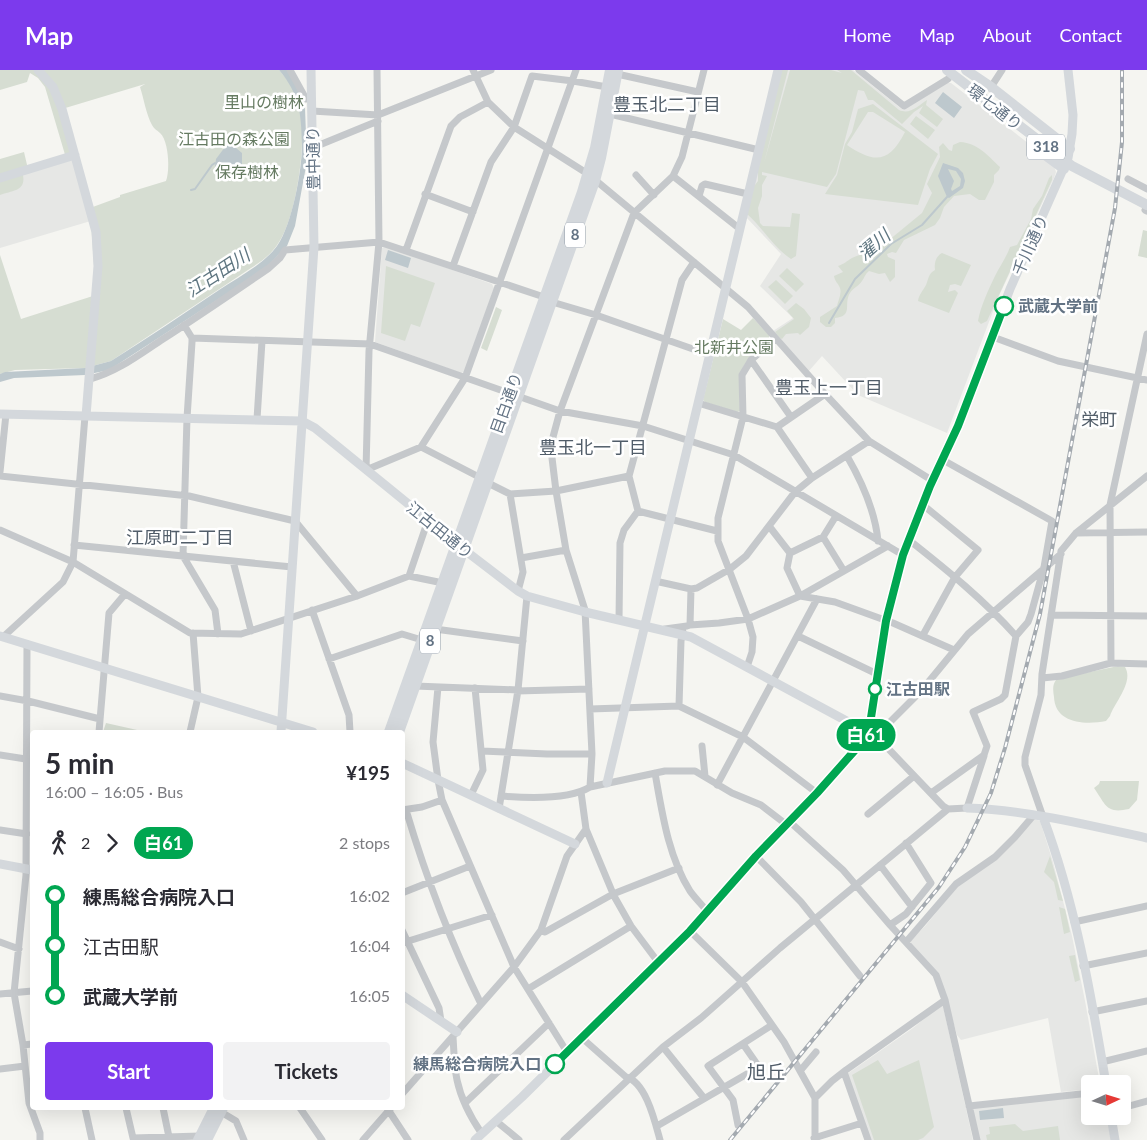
<!DOCTYPE html>
<meta charset="utf-8">
<style>
body{margin:0;font-family:Lato,"Noto Sans JP",sans-serif;background:#f2f2f3;color:#2b2b33;height:100vh;display:flex;flex-direction:column;font-size:19px;white-space:nowrap}
*{box-sizing:border-box;margin:0}
p{font-size:16px;color:#7c7c81}
.icon{flex:none;width:28px;height:28px;fill:none;stroke:currentColor;stroke-width:2;stroke-linecap:round;stroke-linejoin:round}
.map{position:relative;flex:1;overflow:hidden}
.drawer{position:absolute;left:30px;top:660px;width:375px;height:380px;display:flex;flex-direction:column;background:#fff;border-radius:5px;box-shadow:0 5px 20px #0002}
.drawer>*{flex:none}
.badge{padding:0 10px;border-radius:16px;font-size:18px;line-height:32px}
.needle{width:32px;rotate:86deg}
.controls{position:absolute;left:1081px;top:1005px;display:grid;gap:10px}
.controls a{display:grid;place-items:center;width:50px;height:50px;border-radius:5px;background:#fff;box-shadow:0 5px 20px #0002;font-size:25px}
.map>.badge{position:absolute;translate:-50% -50%;box-shadow:0 0 0 2px #fff}
.legs{display:flex;align-items:center;gap:8px;height:55px;padding:0 15px;font-size:16px}
.legs p{margin-inline-start:auto}
.overview{display:flex;align-items:center;justify-content:space-between;height:85px;padding:0 15px}
h1{font-size:28px;font-weight:700;line-height:38px}
.cta{display:flex;gap:10px;margin-top:auto;padding:10px 15px}
.cta a{flex:1;height:58px;border-radius:5px;background:#7c3aed;color:#fff;font-size:20px;font-weight:700;line-height:58px;text-align:center}
.cta a+a{background:#f2f2f3;color:#2b2b33}
ul{padding:0 15px;list-style:none}
li{display:flex;align-items:center;gap:18px;height:50px;font-size:19px}
li i{display:grid;place-items:center;width:8px;height:100%;margin:0 6px;background:currentColor}
li i::after{content:'';width:12px;height:12px;margin:-6px;border:4px solid;border-radius:50%;background:#fff}
li p{margin-inline-start:auto}
li:first-child i{background:linear-gradient(#0000 50%,currentColor 0)}
li:last-child i{background:linear-gradient(currentColor 50%,#0000 0)}
header{display:flex;align-items:center;gap:30px;box-sizing:border-box;height:70px;padding:0 25px;background:#7c3aed;color:#fff}
header strong{font-size:24px}
nav{display:flex;gap:28px;margin-inline-start:auto;font-size:18px}
.map>svg:first-child{display:block}
.built{fill:#e6e7e5}
.green{fill:#d6ddd2;fill-rule:evenodd}
.water{fill:#bdc8cd;fill-rule:evenodd}
.lines{fill:none;stroke-linecap:round;stroke-linejoin:round}
.stream{stroke:#bdc8cd;stroke-width:2}
.street{stroke:#c5c8cb;stroke-width:7}
.secondary{stroke:#d4d8dc;stroke-width:9}
.primary{stroke:#d4d8dc;stroke-width:10}
.rail-casing{stroke:#a4aab0;stroke-width:4}
.rail{stroke:#fff;stroke-width:2;stroke-dasharray:5.5;stroke-linecap:butt}
.line-1-casing{stroke:#fff;stroke-width:11}
.line-1{stroke:#00a651;stroke-width:8}
.stop-1-dot{fill:#fff;stroke:#00a651;stroke-width:2.5}
.labels{text-anchor:middle;stroke-width:5;stroke-linejoin:round;paint-order:stroke}
.shield{fill:#fff;stroke:#929da9;stroke-width:1}
.shield-label{font-size:15px;font-weight:bold;fill:#637384}
.park-label{font-size:16px;fill:#667b62;stroke:#fff}
.street-label{font-size:16px;fill:#637384;stroke:#fff}
.stop-label{font-size:16px;font-weight:bold;fill:#637384;stroke:#fff;text-anchor:start}
.neighbourhood-label{font-size:18px;fill:#515d69;stroke:#fff}
.water-label{font-size:18px;font-style:italic;fill:#5f7681;stroke:#fff}
.quarter-label{font-size:19px;fill:#515d69;stroke:#fff}
</style>
<header>
<strong>Map</strong>
<nav><a>Home</a><a>Map</a><a>About</a><a>Contact</a></nav>
</header>
<div class="map">
<svg width="1147" height="1070" viewBox="0 0 1147 1070">
<rect width="100%" height="100%" fill="#f5f5f1"/>
<!-- built -->
<path class="built" d="M782,0H853L903,40L947,13H951L1051,91L1054,96L1056,102L1054,108L998,228L947,363L858,325L822,286L808,302L773,261L793,248L760,216L781,184L745,146Z
M75,85L94,150L0,178V108Z
M385,176L492,214L494,218L464,302L461,303L375,272L382,178Z
M1035,749L1040,751L1053,792L1072,866L1085,931L1100,1014H1090V1019L1061,1022L1048,948L961,970L957,965L943,916L909,873L926,855L960,813Z
M941,935L943,936L973,1070H871L847,1004L913,958Z
M1090,1025V1046H1107L1111,1070H980L973,1040L976,1037Z"/>
<!-- green -->
<path class="green" d="M0,0H279C289,11 296,22 300,37C307,69 297,145 279,172C272,184 262,191 251,198L111,291L85,298L15,300L0,304V185L21,249L96,225L90,138L120,127V125L166,111C170,101 169,71 160,63C157,60 154,59 152,55C146,44 144,29 140,17L145,14L62,39L75,85L66,88L45,17L38,8L30,3L27,12L0,20Z
M782,0H788L764,93L790,0H831L842,3L837,0H851L899,40C910,45 918,36 927,30L926,35L943,49L937,57L919,43L923,36L914,42L902,54L873,30H868L864,21L858,20L836,104L827,117L762,102V105L767,106L762,115V126L758,138L760,153L763,156L790,157L792,143L800,144L796,186L791,189C773,177 763,158 747,144L752,119L758,111V100Z
M873,34L938,84L930,99L918,135L825,124L837,105L845,74L852,62L858,39ZM868,42H873L905,62C889,93 875,94 847,75Z
M916,46L935,60L928,69L910,54Z
M960,72C978,73 988,86 1000,97L999,100L994,105V112L985,130H979L970,124L954,126L944,137L940,148L935,155L904,170L896,183L892,182L887,184L888,187L895,190V207L890,212L885,203L879,204L869,201C865,204 865,207 862,211C859,216 853,218 850,223C843,234 854,246 835,248V253L831,257H826L820,252V247L837,236C838,231 842,224 840,218C838,213 835,212 834,206L843,202L838,196C844,194 847,191 852,188C861,184 868,184 872,174L876,178L883,175L922,143L932,123L927,114L940,87L939,77L943,73L949,80L952,81L953,75Z
M24,82L28,99L22,101C28,121 14,120 0,125V89Z
M1052,105V110L987,251L981,254L978,251C981,235 988,221 995,206C1000,196 1006,188 1010,177L1017,175L1031,149L1033,139L1042,126L1049,108Z
M1143,160L1147,161V188L1138,186Z
M942,183L971,195L961,216L955,214L950,215L948,222L955,220L958,223L949,243L918,231C919,224 923,221 926,215C929,208 928,204 935,200C934,193 936,186 942,183Z
M386,196L435,213L420,257L411,254L405,271L381,263Z
M787,198L804,214L796,222L779,206Z
M776,210L793,226L785,234L768,217Z
M796,233L804,239L811,248L809,257L800,265L798,263L786,264L782,269L780,268L775,262L794,249L787,241Z
M496,237L502,240L487,281L481,278Z
M753,248L769,265V269C738,296 738,300 740,341L737,342L705,332L703,330L723,249L741,260Z
M1118,596L1125,597C1134,612 1115,632 1110,646L1106,651C1086,655 1055,654 1054,627C1053,620 1052,614 1057,609Z
M106,653L146,662H103Z
M1100,711H1139L1137,730L1129,739C1106,744 1106,735 1094,718L1099,714Z
M1050,786L1063,831L1058,830L1054,812L1044,802Z
M1059,837L1065,839L1070,862L1064,864Z
M1075,885L1080,910L1075,912L1069,886Z
M878,990L887,1004L919,990L934,1057L923,1068L918,1070H874L852,1005Z
M1015,1054L1023,1061L1058,1056L1060,1070H987L986,1065L990,1064L989,1057Z"/>
<!-- water -->
<path class="water" d="M279,0H288L302,27L305,38L307,91L295,156L287,176L265,199L109,300L85,305L14,308L0,312V304L5,302L85,298L111,291C148,268 183,244 219,220C238,207 263,195 277,176C292,155 302,101 302,74C301,43 300,25 279,0Z
M943,22L962,37L954,48L935,33Z
M228,73L236,78L242,83V94L237,97H215L216,89Z
M943,93L958,98L963,103L965,111L963,118L949,128L947,127L938,106ZM948,99L956,101L961,109L960,116L952,121L951,119L954,111Z
M388,180L411,188L408,198L385,190Z
M1003,1038L1004,1048L980,1050L979,1041Z"/>
<g class="lines">
<!-- stream -->
<path class="stream" d="M191,120L195,119L212,95L215,93
M829,253L855,209L891,174L922,155L947,127"/>
<!-- street -->
<path class="street" d="M290,0L306,29L311,28
M377,0L379,172L369,281L366,400L421,377L465,308L576,0
M473,0L488,32L514,57L588,104L748,237L825,324L869,371L933,411
M859,0L904,36L948,9
M617,4L698,22
M991,17L1002,0
M312,41L378,45L491,0
M610,44L759,80
M312,78L378,51
M636,105L654,125
M673,106L740,159
M1128,109L1147,119
M425,124L473,142
M699,126L702,116L705,114L748,124
M1145,140L1147,141
M406,180L451,56L460,47L488,32
M453,196L491,92L514,57L532,6L573,11L607,17
M552,232L596,245L710,285
M184,255L192,268V272L187,348L183,486L215,540L218,564
M993,267L1058,291L1147,310
M192,268L370,274L560,341L643,356L734,385L903,485
M751,290L791,347
M90,309C117,302 140,284 163,269C199,246 234,222 269,198L280,188L285,180L379,172L544,227
M698,333L777,357L825,324
M257,349L262,271
M777,357L812,408
M421,377L479,407
M847,386C862,412 875,440 878,471
M0,402L6,344
M0,406L189,426L295,451L357,526
M488,413L510,424L556,421L629,406
M510,424L523,502L518,521
M638,441L629,406L682,210L694,192
M638,441L717,461
M769,456L790,483
M0,460L73,492L190,563L241,564L357,526L409,506L443,513
M1076,463L1147,462
M823,467L844,501
M909,470C947,500 984,530 1016,566
M74,475L292,497
M521,488L566,480
M233,491L251,561
M409,506L428,450
M655,511L691,519L697,518L730,499L746,486L795,422L812,408L869,371
M800,526L835,532L893,553L954,580
M800,526L787,498L790,483L823,467L836,446
M312,540L349,645L350,662
M1051,545L1147,546
M619,550L620,473L624,460L638,441
M690,555L691,519
M435,559L523,571
M665,559L687,556L690,555L719,553L748,549L800,526L888,476
M923,565L955,507L978,480L923,435
M798,566L877,604
M3,567L63,512L73,492L85,346
M27,574L26,805L14,923L23,975L29,1033L40,1063V1070
M329,589L402,564L422,570
M1111,593L1110,435L1147,264
M747,597L752,582L753,567L748,549L718,471V448L743,347L742,305L751,290L775,269
M1042,608L1062,606L1111,593L1147,594
M415,616L518,620
M438,617L433,672L438,710L442,730L514,897L567,982
M517,621L589,619
M0,626L28,631L100,649
M679,636L681,571L683,562
M590,639L679,636L743,667L817,723
M99,662L109,543L125,524
M190,662L198,627L193,563
M872,665L880,670L943,736L948,739L967,738L984,686
M875,667L921,621L968,564L1061,484
M702,676L705,706
M482,681L547,684H592
M0,685L32,690
M655,703C662,742 668,786 690,821C695,828 702,835 707,841
M717,715L817,529
M590,717L592,684L585,540L566,480L556,421L552,388L553,367L560,341L634,143L673,106L682,87L704,0
M581,722L586,759L614,826L631,856L658,892
M931,723L984,685L987,676L973,642L1001,629L1005,625L1016,566L1028,552L1031,544L1044,497L1052,451L943,390
M471,725L483,700L475,618
M501,726C525,728 569,730 590,717L665,701H695L732,723L761,735L787,755
M499,739L518,620L527,526
M402,740L422,737L442,730
M406,740C426,807 450,871 481,934
M868,744L914,706
M1043,747L1025,695V687L1041,625L1042,604L1061,481L1076,463L1147,406
M790,752L843,800L890,855L936,905L945,930L977,1070
M0,760L27,764
M756,786L801,832L860,906
M880,795L912,837
M402,823L470,796
M613,824L679,798
M1074,852L1147,836
M890,855L906,844L931,813L906,773
M402,860L439,938L441,951
M541,860L545,862L613,824
M690,861L742,912L784,972L815,1028V1070
M0,872L19,879
M906,872L956,814L995,787L1015,767L1033,746
M402,873L492,845
M1083,896L1147,883
M528,919L631,856
M0,924L32,921
M1092,942L1147,931
M453,967C454,981 454,996 457,1010C461,1029 471,1048 482,1064
M582,968L626,1007C646,1012 655,1052 660,1070
M23,975L32,974
M663,977L704,1028
M1102,992L1147,981
M0,999L25,996
M800,1001L816,982
M844,1002L868,1070
M402,1024L514,897L541,860L567,786L586,759
M815,1028L832,1011L846,1000L945,930
M465,1033L549,953
M969,1036L1090,1023
M85,1038L92,1070
M126,1038L133,1068L200,1066
M163,1038L169,1067
M300,1038L322,1070
M387,1038L408,1070
M1122,1038L1147,1031
M221,1042L236,1051L244,1070
M496,1051L519,1070
M738,1055L733,1030L708,996L772,955
M657,1056L759,997L743,974
M814,1068L862,1053
M363,1070L391,1038
M564,1070L663,977L701,948L780,878L948,739"/>
<!-- secondary -->
<path class="secondary" d="M38,0L53,17L62,39L96,162L98,196L86,346
M0,108L75,85
M0,344L302,351L315,358L471,485L518,521L527,526L585,542L691,567L867,662
M0,566L313,662
M281,662L314,177L311,0
M402,693L575,774
M607,713L778,0
M967,738C1027,740 1088,755 1147,768
M1043,747C1075,832 1091,924 1106,1014
M0,794L32,800
M402,925L457,962
M1111,1046L1115,1070
M475,1070L522,1027L690,861L756,786L817,723L856,679L864,669L870,654L886,551L903,485L933,411L958,356L1010,219L1068,88L1072,64L1073,45L1068,0"/>
<!-- primary -->
<path class="primary" d="M947,0L1072,96L1147,135
M966,0L991,17L1070,79
M1045,85L1064,99
M389,662L582,122L595,78L610,0
M399,662L595,111L601,88L618,0
M198,1070L214,1038
M207,1070L223,1038"/>
<defs>
<path id="rail" d="M730,1070L939,817L965,777L991,723L1005,678L1040,544L1115,138L1122,72V0"/>
</defs>
<!-- rail casing -->
<use href="#rail" class="rail-casing"/>
<!-- rail -->
<use href="#rail" class="rail"/>
</g>
<g class="lines">
<defs>
<path id="line-1" d="M555,994L690,861L756,786L817,723L856,679L864,669L870,654L886,551L903,485L930,416L958,356L1004,236"/>
</defs>
<!-- line-1 casing -->
<use href="#line-1" class="line-1-casing"/>
<!-- line-1 -->
<use href="#line-1" class="line-1"/>
</g>
<!-- markers -->
<g class="stop-1-dot">
<circle cx="1004" cy="236" r="9"/>
<circle cx="875" cy="619" r="6"/>
<circle cx="555" cy="994" r="9"/>
</g>
<g class="labels">
<!-- shield labels -->
<g class="shield">
<rect x="1027" y="64.5" width="38" height="25" rx="4"/>
<rect x="565" y="152.5" width="20" height="25" rx="4"/>
<rect x="420" y="558.5" width="20" height="25" rx="4"/>
</g>
<g class="shield-label">
<text x="1046" y="82">318</text>
<text x="575" y="170">8</text>
<text x="430" y="576">8</text>
</g>
<!-- park labels -->
<g class="park-label">
<text x="264" y="38">里山の樹林</text>
<text x="234" y="75">江古田の森公園</text>
<text x="247" y="108">保存樹林</text>
<text x="734" y="283">北新井公園</text>
</g>
<!-- street labels -->
<g class="street-label">
<text transform="translate(995 37) rotate(38)" y="6">環七通り</text>
<text transform="translate(313 88) rotate(-91)" y="6">豊中通り</text>
<text transform="translate(1030 175) rotate(-66)" y="6">千川通り</text>
<text transform="translate(506 333) rotate(-70)" y="6">目白通り</text>
<text transform="translate(440 460) rotate(39)" y="6">江古田通り</text>
</g>
<!-- stop labels -->
<g class="stop-label">
<text x="1018" y="242">武蔵大学前</text>
<text x="886" y="625">江古田駅</text>
<text x="541" y="1000" text-anchor="end">練馬総合病院入口</text>
</g>
<!-- neighbourhood labels -->
<g class="neighbourhood-label">
<text x="667" y="41">豊玉北二丁目</text>
<text x="829" y="324">豊玉上一丁目</text>
<text x="1099" y="356">栄町</text>
<text x="593" y="384">豊玉北一丁目</text>
<text x="180" y="474">江原町二丁目</text>
</g>
<!-- water labels -->
<g class="water-label">
<text transform="translate(874 175) rotate(-41)" y="6">濯川</text>
<text transform="translate(218 203) rotate(-33)" y="6">江古田川</text>
</g>
<!-- quarter labels -->
<g class="quarter-label">
<text x="766" y="1009">旭丘</text>
</g>
</g>
</svg>
<div class="controls">
<a><svg class="needle" viewBox="-14 -14 28 28"><path d="M0-13l5 13h-10z" fill="#e53935"/><path d="M0 13l5-13h-10z" fill="#7c7c81"/></svg></a>
</div>
<b class="badge" style="left:866px;top:665px;background:#00a651;color:#fff">白61</b>
<section class="drawer">
<div class="overview"><div><h1>5 min</h1><p>16:00 – 16:05 · Bus</p></div><b>¥195</b></div>
<div class="legs"><svg class="icon" aria-label="walk" viewBox="0 0 24 24"><circle cx="13" cy="4" r="2"/><path d="M13 8l-2 6 4 7M11 14l-3 7M7 12l3-4h3l4 4"/></svg>2<svg class="icon" aria-label="forward" viewBox="0 0 24 24"><path d="M9 5l7 7-7 7"/></svg><b class="badge" style="background:#00a651;color:#fff">白61</b><p>2 stops</p></div>
<ul>
<li><i style="color:#00a651"></i><b>練馬総合病院入口</b><p>16:02</p></li>
<li><i style="color:#00a651"></i><span>江古田駅</span><p>16:04</p></li>
<li><i style="color:#00a651"></i><b>武蔵大学前</b><p>16:05</p></li>
</ul>
<div class="cta"><a>Start</a><a>Tickets</a></div>
</section>
</div>
